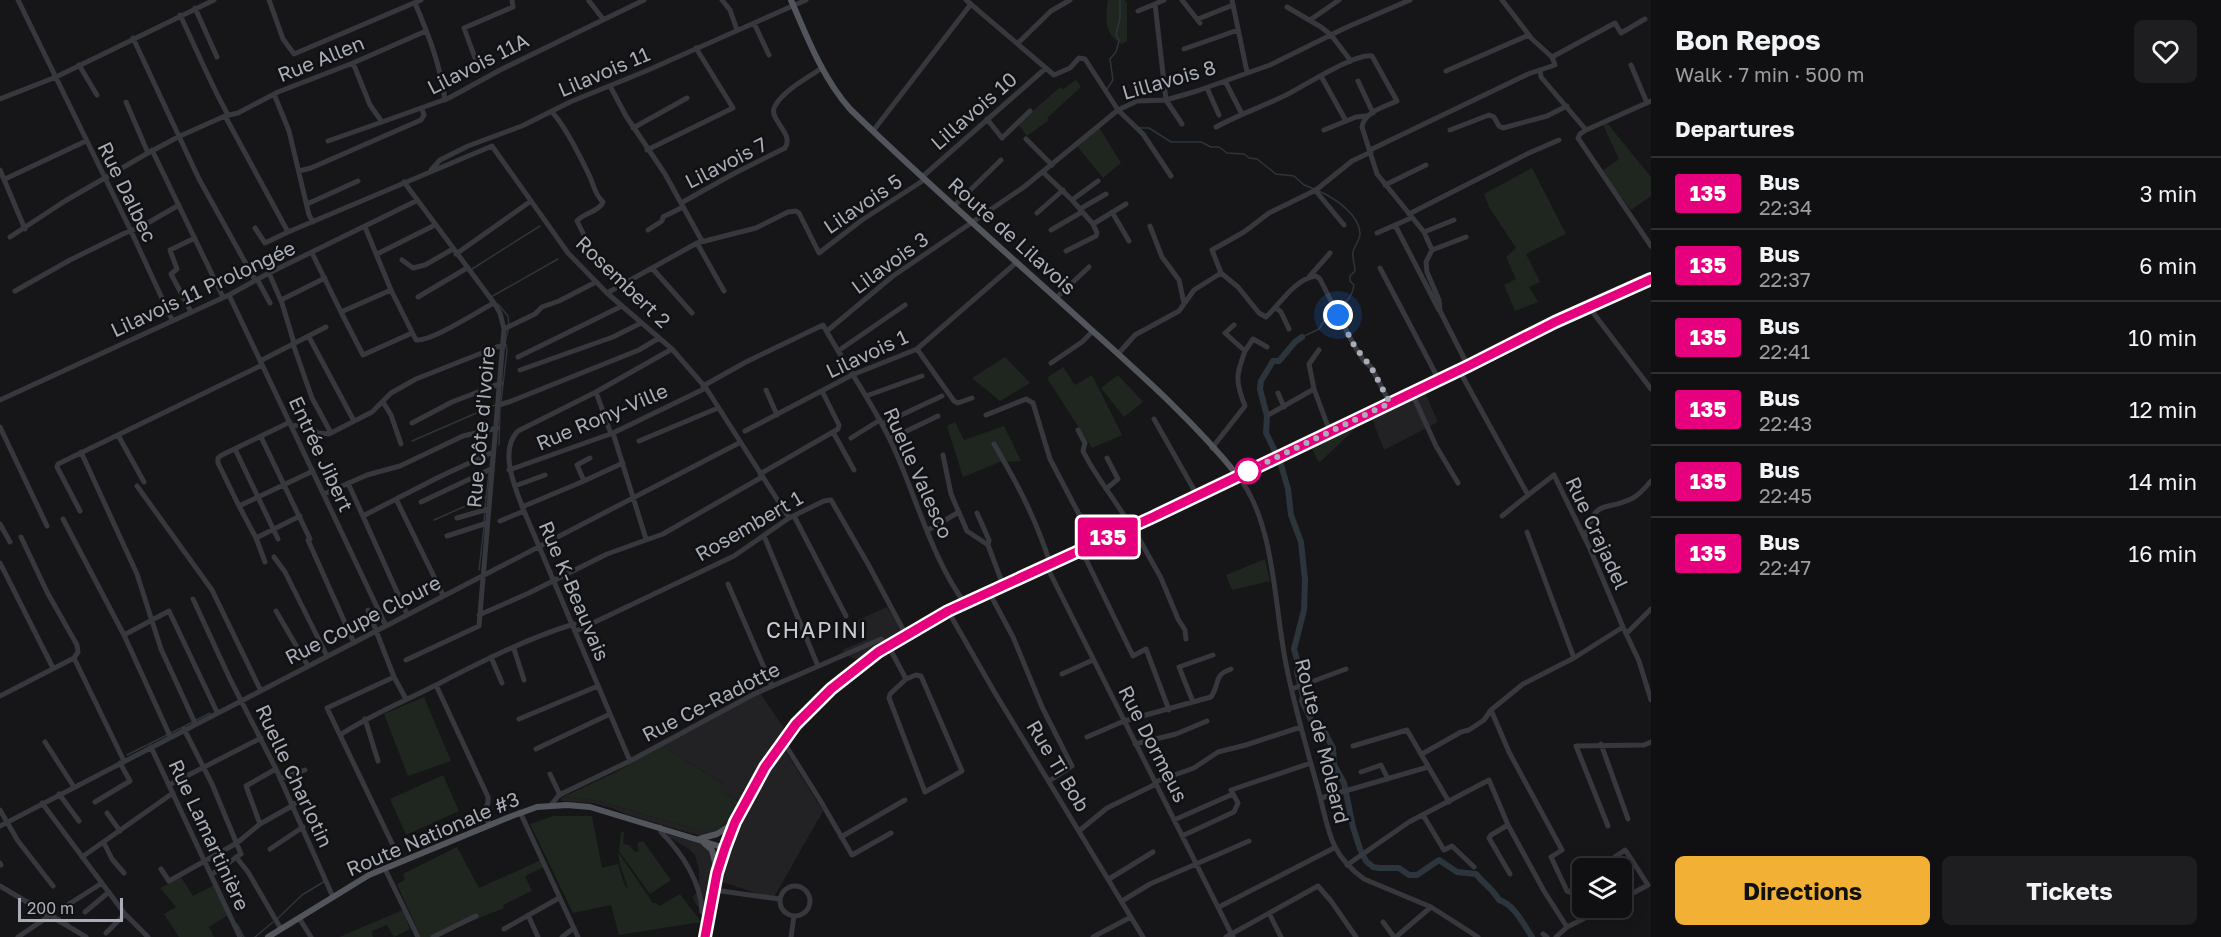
<!DOCTYPE html>
<meta charset="utf-8">
<style>
body{margin:0;font-family:"Golos Text",sans-serif;background:#1e1e20;color:#f1f3f6;height:100vh;display:flex;flex-direction:column;font-size:22px;white-space:nowrap}
*{box-sizing:border-box;margin:0}
p{font-size:20px;color:#9c9d9f}
.icon{flex:none;width:33px;height:33px;fill:none;stroke:currentColor;stroke-width:2;stroke-linecap:round;stroke-linejoin:round}
.map{position:relative;flex:1;overflow:hidden}
.side{display:flex;flex-direction:column;background:#101012;width:570px}
.side>*{flex:none}
.badge{padding:0 12px;border-radius:4px;font-size:21px;line-height:39px}
.controls{position:absolute;left:1572px;top:858px;display:grid;gap:12px}
.controls a{display:grid;place-items:center;width:60px;height:60px;border-radius:9px;background:#101012;box-shadow:0 3px 15px #0003,0 0 0 2px #303032;font-size:30px}
.scale{position:absolute;left:18px;bottom:15px;width:105px;box-sizing:border-box;padding-left:6px;border:3px solid #a8adb8;border-top:0;font-size:16px;line-height:21px;white-space:nowrap;color:#a8adb8;-webkit-text-stroke:4px #111113;paint-order:stroke}
.you{position:absolute;width:30px;height:30px;margin:-15px;border:4px solid #fff;border-radius:50%;background:#1a73e8;box-shadow:0 0 0 9px #1a73e833}
.map>.badge{position:absolute;translate:-50% -50%;box-shadow:0 0 0 3px #fff}
h2{padding:0 24px;font-size:22px;line-height:54px}
.round{display:grid;place-items:center;flex:none;width:63px;height:63px;border-radius:9px;background:#1e1e20}
.headline{display:flex;align-items:center;justify-content:space-between;height:102px;padding:0 24px}
h1{font-size:28px;font-weight:700;line-height:45px}
.action{display:flex;gap:12px;margin-top:auto;padding:12px 24px}
.action a{flex:1;height:69px;border-radius:9px;background:#f2b134;color:#111;font-size:24px;font-weight:700;line-height:69px;text-align:center}
.action a+a{background:#1e1e20;color:#f1f3f6}
ul{padding:0;list-style:none}
li{display:flex;align-items:center;gap:18px;height:72px;padding:0 24px;border-top:2px solid #303032}
li div{flex:1}
li b{display:block;font-size:22px}
li em{font-style:normal}
li .badge{min-width:66px;font-weight:700;text-align:center}
main{display:flex;flex:1;min-height:0}
.map>svg:first-child{display:block}
.built{fill:#222225}
.green{fill:#1e261f}
.lines{fill:none;stroke-linecap:round;stroke-linejoin:round}
.stream{stroke:#2c353c;stroke-width:1.5}
.river{stroke:#2c353c;stroke-width:6}
.minor{stroke:#37383d;stroke-width:5}
.major{stroke:#53555c;stroke-width:6}
.line-casing{stroke:#fff;stroke-width:14}
.line{stroke:#e6007e;stroke-width:9}
.walk{stroke:#a8adb8;stroke-width:6;stroke-dasharray:0 10.8}
.stop-dot{fill:#fff;stroke:#e6007e;stroke-width:3}
.labels{text-anchor:middle;stroke-width:5;stroke-linejoin:round;paint-order:stroke}
.street-label{font-size:20px;fill:#a8adb8;stroke:#111113}
.quarter-label{font-size:22px;letter-spacing:1.5px;fill:#c9ccd4;stroke:#111113}
</style>
<main>
<div class="map">
<svg width="1651" height="937" viewBox="0 0 1651 937">
<rect width="100%" height="100%" fill="#161618"/>
<!-- built -->
<path class="built" d="M1424,390L1438,422L1384,450L1371,416Z
M887,607L907,639L868,664L844,654L842,650L863,641L854,622Z
M760,693L786,731L779,741L823,811L773,899L720,881L739,828L750,807L721,791L724,784L662,746Z
M563,797L597,801L702,831L716,828L733,819L729,825L707,835H697L626,814L612,808L593,803L563,801L561,799Z
M668,834L696,842L707,846L710,850L714,870L706,910L703,907H698L692,897L699,891V870L695,855L689,849L667,836Z"/>
<!-- green -->
<path class="green" d="M1108,0H1125L1127,4V41L1122,44C1104,35 1105,18 1108,0Z
M1076,80L1081,87L1047,118L1049,120L1027,136L1018,124L1060,87L1063,89Z
M1607,123L1651,177V196L1631,210L1602,171L1619,159L1603,125Z
M1099,127L1121,163L1103,178L1077,146Z
M1532,168L1566,234L1526,254L1540,282L1529,287L1538,302L1515,311L1504,285L1516,279L1506,257L1516,248L1489,207L1484,194Z
M1005,357L1030,383L1000,401L972,378Z
M1063,367L1075,385L1092,375L1122,435L1092,448L1047,378Z
M1118,375L1143,402L1124,417L1101,388Z
M955,422L964,440L1004,426L1021,461L1000,462L963,477L947,426Z
M1355,426L1357,427L1319,463L1312,449Z
M1265,559L1270,581L1232,590L1226,575Z
M424,697L451,761L408,776L384,714Z
M662,746L725,785L721,791L742,803C732,820 723,829 702,831L598,801L563,797L614,773Z
M443,775L459,811L406,835L390,799Z
M553,816H592L602,868L618,864L625,886L628,888L620,865L618,852L653,903H656L659,906L680,894L701,922L619,935L611,905L573,913L530,824Z
M621,831L624,832L623,844L629,845L635,852L639,851L637,843L643,841L671,880L650,894L619,851Z
M457,847L479,888L541,860L544,867L525,876L532,891L503,905L504,908L432,937H421L397,884L405,880L403,874Z
M181,877L193,896L214,885L228,915L209,927L214,937H179L164,914L176,907L160,888Z
M403,910L410,929L394,937L387,925L372,931L373,937H339Z"/>
<g class="lines">
<!-- stream -->
<path class="stream" d="M1107,89L1113,80L1110,59L1116,52L1119,41L1116,35L1120,18V0
M1139,128H1149L1171,142H1201L1211,147H1219L1227,153L1244,154L1249,158L1257,159L1276,174L1294,176L1304,185L1314,189
M1319,191C1334,198 1361,215 1360,235C1359,242 1354,246 1353,252C1352,259 1355,265 1355,271L1350,276V281L1354,285C1352,298 1346,302 1337,309
M472,269L540,226
M491,297L558,259
M498,304L508,316L509,325
M1302,337L1319,329L1327,316L1333,312
M501,402L507,350L505,343L508,330
M412,441L495,405
M499,445L500,407
M490,468L491,458
M485,507L489,473
M434,520L486,497
M484,521L485,511
M479,570L484,526
M171,733L210,713
M127,755L167,735
M29,900L69,924
M277,919L302,895L325,881
M237,924L244,937
M255,937L273,922"/>
<!-- river -->
<path class="river" d="M1302,337L1295,342L1279,361H1273L1261,381L1260,389L1267,416L1266,433L1280,461L1288,489L1291,515L1301,542L1305,580L1304,610L1294,649L1299,667L1297,672L1303,696L1302,701L1311,720L1325,733L1333,748L1334,765L1344,783L1353,827L1360,849L1366,861L1373,867L1379,868H1399L1409,875H1417L1439,860L1457,872L1476,874C1485,885 1492,888 1499,900C1514,904 1524,925 1532,937"/>
<!-- minor -->
<path class="minor" d="M18,0L131,231L172,320
M269,0L283,39L294,54L421,0
M722,0L730,10L737,30
M966,0L1054,75L1070,68L1079,58L1085,59L1118,110L1143,134L1171,176
M1164,0L1155,4L1166,100L1182,124
M1182,0L1200,23
M1232,0L1247,72
M589,1L603,19
M415,3C429,36 440,64 445,100
M1287,7L1321,27L1331,35L1351,61
M195,8L217,57
M1138,11L1155,4
M180,15C196,48 210,83 228,115
M1198,19L1233,5
M1310,20L1339,0
M754,23L769,55
M133,38L199,179L255,280
M1018,43L1051,11L1070,0
M1184,49L1238,30
M1552,57L1615,23L1621,33L1645,19
M475,58L464,28L513,7L512,0
M353,63L370,105L382,122L449,98L500,70L644,0
M79,65L97,95
M1631,65L1647,103
M1540,70L1541,77L1586,130
M1446,71L1529,35
M1321,76L1346,121
M1225,81L1242,114
M1358,81L1373,113
M610,86L626,116L665,174L702,241
M1207,88L1219,115
M274,94L289,131L309,215L313,222
M0,99L56,77L214,0
M1651,101L1586,130L1580,134L1578,138L1651,246
M126,102L148,153
M552,112C566,127 581,158 590,177C594,186 595,195 603,202C600,211 584,213 577,221L584,235
M225,116L288,232L492,146L568,253L607,293L672,349L706,388L789,518
M987,119L1002,138L1030,111
M1216,127C1238,115 1261,107 1284,96C1301,88 1356,52 1372,56L1397,101C1384,107 1364,112 1362,127L1377,174L1424,232L1432,250L1426,262L1427,272L1439,300L1440,311L1468,366
M633,128L687,98
M1324,130L1356,117L1366,116
M1450,130L1489,115L1494,117L1499,126L1503,128L1547,116L1567,106
M873,131L971,4
M1026,139L1052,165
M328,141L382,122
M152,150L223,297
M647,150L733,108L696,48
M1370,150L1528,74L1555,65L1552,57L1532,39L1502,0
M0,170L25,229
M431,170L440,160L468,146L522,126L570,102L646,71L806,0
M299,171L311,168L421,120L424,115L422,109
M1043,172L1072,200L1093,224L1126,204
M922,177L1046,68
M5,179L86,141
M404,182L494,303L500,313L504,329L479,626L406,660
M1385,185L1426,165
M1315,190L1344,225
M1072,200L1098,181
M681,203L735,173L785,148C795,133 767,119 775,106C783,91 808,77 822,68
M307,204L358,181
M954,206L1001,160
M1080,209L1106,194
M1112,212L1129,241
M1037,213L1063,190
M1409,214L1529,153L1559,140
M1395,225L1439,310
M1150,226L1162,257L1179,280L1184,303
M365,227L391,290L416,340C431,342 478,311 494,303
M255,228L265,243L288,232
M648,230L662,221L663,217L683,207
M1051,230L1082,212
M1424,232L1454,220
M1377,233L1411,218
M10,237L65,201L148,153L180,136L225,116L238,113L278,92L353,63L426,31
M697,243L724,291
M1432,250L1466,237
M1066,251L1096,236L1097,233L1093,224
M312,253L341,312L391,290
M377,254L435,225
M456,254L531,201
M402,260L413,268L425,265L453,249
M652,268L692,313
M1380,268L1439,380
M269,273L282,303L294,343
M1221,273L1238,287L1259,313L1266,317C1280,304 1296,278 1316,276L1320,279L1338,315
M1309,277L1330,253
M257,279L270,303
M15,291L70,260L125,233L139,228L179,205
M607,293L697,243L756,228L788,212L796,211L799,213L819,253L862,220L924,180
M229,295L386,626
M418,297L467,268
M1056,298L1089,267
M281,300L325,278
M1588,306L1651,389
M1344,307L1338,315L1355,347L1364,361L1371,367L1390,403
M1276,308L1281,312L1289,329
M191,312L171,274L177,269L170,250L195,238
M341,312L363,355L412,333
M504,329L535,314L542,307L559,301L596,282
M827,331L893,276L1024,187L1118,110L1137,101L1166,100L1197,91L1270,65L1345,28L1410,0
M309,337L354,421
M293,344L312,398L331,433
M917,349L954,401L958,403L972,398
M1319,350L1309,364L1314,389L1330,432
M838,351L905,305
M1245,351L1253,339L1267,347
M1118,354L1135,335L1179,311L1194,290L1221,273L1212,250L1244,232L1269,213L1316,190L1352,161L1371,152
M518,357L622,306
M260,361L326,327
M1051,363L1082,342L1093,331
M520,370L613,337L641,323
M1459,370L1528,495L1554,475L1590,549L1623,627L1639,661L1651,700
M703,386L746,362L823,325C845,365 873,403 892,444C915,493 933,562 965,603
M766,390L777,415
M596,392L611,434
M1278,393L1284,407
M1412,393L1436,446L1458,483
M866,396L922,376
M0,400L229,295L269,273L416,201
M383,402L391,415L401,444
M498,405L509,402L639,350L659,338
M1270,414L1314,389
M986,415L1026,399L1033,403L1050,459L1082,520L1090,545
M1154,419L1197,495
M290,422L222,455L218,458V463L239,506L313,471
M412,423L452,402L501,383
M882,424L942,396
M292,426L306,424L318,433L329,434L372,412L391,393L416,379L497,347L504,345
M0,427L47,526
M1078,430L1085,443L1083,451C1096,478 1116,500 1131,527
M745,431L852,375L917,349L1017,262
M833,432L854,470
M613,433L646,539
M118,435L144,482
M261,437L310,539
M851,438L880,420
M890,439L938,416
M639,441L718,408
M994,444C1017,483 1036,519 1050,563
M1212,448L1245,406C1235,381 1236,375 1245,351L1225,333L1234,325
M235,449L278,539
M81,452L137,574L161,649L195,723
M943,455L951,494L967,531L988,545L1003,585
M509,470L613,433L706,388
M760,474L838,429L839,425L822,391
M1238,476C1276,524 1274,610 1287,669C1295,709 1307,749 1318,789C1329,829 1328,853 1364,879L1431,907L1478,937
M584,481L623,463
M348,483L407,614
M137,486L212,590L260,689
M515,486L545,475
M1106,489L1118,479L1107,458
M324,494L367,475L400,466L463,436L497,428
M396,499L443,595
M421,502L491,469
M239,506L256,538L300,516
M522,507L584,481L577,465L590,458
M80,511L57,467L58,464L262,365
M977,513L989,540L988,545
M363,516L439,477L493,452
M794,516L846,616
M1502,516L1528,495
M457,518L488,509
M63,519L124,635L170,736
M500,521L524,511
M0,524L10,542
M1132,526L1161,578L1178,619L1185,630L1186,639
M928,530L959,512
M1527,532L1574,658
M447,536L487,523
M764,536L818,666
M1585,537C1597,496 1603,513 1633,498C1640,494 1646,487 1651,481
M256,538L265,562
M308,540L354,643
M1081,549L1133,656L1146,649L1169,710
M274,557L285,572L327,656
M0,563L53,668
M1046,565L1233,937
M728,584L772,686
M989,592L1013,637L1042,707L1072,766L1049,781
M193,599L230,679L276,769L333,897
M368,610L394,677L406,699
M276,611L308,666
M948,611L995,693L1143,937
M479,615L529,593L607,554L663,534L762,477
M576,631L734,556L789,518L824,501L831,500L868,564L906,635
M1626,634L1651,609
M124,635L169,611L217,712
M514,649L524,680
M491,657L502,683
M74,658L124,761
M1062,674L1093,660
M394,677L327,708L401,862
M436,685L488,797V803L483,812L490,825
M1292,689L1346,669
M0,696L74,658L78,652L77,645L47,592L21,537
M1193,702L1179,667L1213,655
M1491,710L1509,752L1562,850L1551,857L1567,891L1569,892L1582,882
M365,719L378,761
M519,719L598,686
M184,729L212,784L241,854L211,875
M340,735C370,715 403,702 434,686C479,663 525,639 574,624
M1087,737L1124,721L1211,697C1221,683 1212,676 1231,669
M783,741L820,800L852,855L891,833
M45,742L74,787
M1135,744L1176,734L1207,721
M1601,744L1628,819
M1353,746L1407,730L1449,802
M151,747L240,937
M536,749L610,714
M1422,754L1461,732L1469,730L1484,720L1491,710L1523,684L1574,658L1623,627
M630,761L524,511C516,490 498,451 518,431L596,392L672,349
M1361,772L1381,765L1388,779
M550,774L560,795
M280,779L305,770
M1155,782L1194,768L1218,752L1246,745L1301,727
M169,785L261,738
M59,794L79,821
M1321,798L1428,767
M95,802L130,781L120,763
M42,803L125,914L148,937
M292,805L306,797
M551,805L559,795L630,761L754,694L881,639L888,645L906,679L890,694L889,698L925,792L962,771L921,676L916,675L906,679
M0,810L18,841L53,886
M520,812L578,937
M107,813L120,831
M1423,815L1444,850L1452,846L1474,867
M1174,820L1233,794L1231,790L1311,763
M260,824L246,786L276,769
M1508,825L1491,835L1489,838L1510,874
M0,826L739,443
M1608,826L1576,746L1644,745L1651,742
M660,827L661,832C682,853 701,882 702,912L708,916
M1079,831L1107,808L1156,784
M1182,836L1234,812L1238,803L1233,794
M841,837L905,800
M104,843L112,859L124,873
M270,849L303,827
M82,857L173,793
M236,857L248,872L281,929
M0,863L1,865
M1347,865L1409,822L1489,780L1508,825L1544,891L1567,927
M1599,868L1625,850L1626,851L1648,885L1622,899
M161,869L169,881L237,843L260,824L292,806
M385,869L418,937
M1109,879L1153,852
M780 901a15 15 0 1 1 30 0a15 15 0 1 1-30 0Z
M0,886L86,937
M714,890L779,899
M1122,901L1150,884L1249,841
M66,906L102,883
M1219,907L1334,848
M85,912L109,892
M1269,913L1281,937
M528,915L538,937
M299,918L311,937
M1383,922L1394,937
M504,929L559,898
M106,933L125,914
M1543,934L1547,937
M18,937L49,916
M433,937L476,916
M562,937L574,928
M791,937L794,916
M1093,937L1131,917
M1226,937L1318,886L1331,901L1356,937
M1396,937L1431,907
M1556,937L1567,927L1605,908"/>
<!-- major -->
<path class="major" d="M791,0C807,37 823,79 850,109C926,183 1007,253 1086,325C1138,372 1194,421 1238,476
M699,839L717,834L733,824
M704,843L712,850L717,870
M268,937L369,875L512,816L537,807L567,805L590,807L725,848
M705,937L717,873L725,848L735,822L765,767L783,741L817,702L844,677L878,652L948,611L1153,517L1468,366L1521,339L1651,279"/>
</g>
<g class="lines">
<defs>
<path id="line" d="M705,937L717,873L725,848L735,822L765,767L796,724L831,689L878,652L948,611L1153,517L1468,366L1555,322L1651,279"/>
</defs>
<!-- line casing -->
<use href="#line" class="line-casing"/>
<!-- line -->
<use href="#line" class="line"/>
<!-- walk -->
<path class="walk" d="M1248,471L1390,403L1371,367L1355,347L1338,315"/>
</g>
<!-- markers -->
<circle class="stop-dot" cx="1248" cy="471" r="12"/>
<g class="labels">
<!-- street labels -->
<g class="street-label">
<text transform="translate(321 59) rotate(-22)" y="7">Rue Allen</text>
<text transform="translate(478 64) rotate(-27)" y="7">Lilavois 11A</text>
<text transform="translate(604 72) rotate(-23)" y="7">Lilavois 11</text>
<text transform="translate(1169 80) rotate(-16)" y="7">Lillavois 8</text>
<text transform="translate(974 111) rotate(-41)" y="7">Lillavois 10</text>
<text transform="translate(726 163) rotate(-27)" y="7">Lilavois 7</text>
<text transform="translate(127 192) rotate(64)" y="7">Rue Dalbec</text>
<text transform="translate(863 204) rotate(-34)" y="7">Lilavois 5</text>
<text transform="translate(1012 236) rotate(42)" y="7">Route de Lilavois</text>
<text transform="translate(890 263) rotate(-36)" y="7">Lilavois 3</text>
<text transform="translate(623 282) rotate(44)" y="7">Rosembert 2</text>
<text transform="translate(203 289) rotate(-25)" y="7">Lilavois 11 Prolongée</text>
<text transform="translate(867 354) rotate(-25)" y="7">Lilavois 1</text>
<text transform="translate(602 417) rotate(-23)" y="7">Rue Rony-Ville</text>
<text transform="translate(481 427) rotate(-85)" y="7">Rue Côte d'Ivoire</text>
<text transform="translate(321 454) rotate(65)" y="7">Entrée Jibert</text>
<text transform="translate(918 473) rotate(66)" y="7">Ruelle Valesco</text>
<text transform="translate(749 526) rotate(-30)" y="7">Rosembert 1</text>
<text transform="translate(1597 533) rotate(65)" y="7">Rue Crajadel</text>
<text transform="translate(574 591) rotate(67)" y="7">Rue K-Beauvais</text>
<text transform="translate(363 620) rotate(-27)" y="7">Rue Coupe Cloure</text>
<text transform="translate(711 702) rotate(-27)" y="7">Rue Ce-Radotte</text>
<text transform="translate(1322 741) rotate(76)" y="7">Route de Moleard</text>
<text transform="translate(1153 744) rotate(63)" y="7">Rue Dormeus</text>
<text transform="translate(1058 766) rotate(59)" y="7">Rue Ti Bob</text>
<text transform="translate(294 776) rotate(65)" y="7">Ruelle Charlotin</text>
<text transform="translate(433 834) rotate(-23)" y="7">Route Nationale #3</text>
<text transform="translate(209 835) rotate(65)" y="7">Rue Lamartinière</text>
</g>
<!-- quarter labels -->
<g class="quarter-label">
<text x="817" y="638">CHAPINI</text>
</g>
</g>
</svg>
<div class="controls">
<a><svg class="icon" aria-label="layers" viewBox="0 0 24 24"><path d="M12 4l9 5-9 5-9-5zM3 14l9 5 9-5"/></svg></a>
</div>
<div class="scale">200 m</div>
<div class="you" style="left:1338px;top:315px"></div>
<b class="badge" style="left:1108px;top:537px;background:#e6007e;color:#fff">135</b>
</div>
<section class="side">
<div class="headline"><div><h1>Bon Repos</h1><p>Walk · 7 min · 500 m</p></div><a class="round"><svg class="icon" aria-label="heart" viewBox="0 0 24 24"><path d="M12 20l-8-8c-3-5 5-10 8-4 3-6 11-1 8 4z"/></svg></a></div>
<h2>Departures</h2>
<ul>
<li><span class="badge" style="background:#e6007e;color:#fff">135</span><div><b>Bus</b><p>22:34</p></div><em>3 min</em></li>
<li><span class="badge" style="background:#e6007e;color:#fff">135</span><div><b>Bus</b><p>22:37</p></div><em>6 min</em></li>
<li><span class="badge" style="background:#e6007e;color:#fff">135</span><div><b>Bus</b><p>22:41</p></div><em>10 min</em></li>
<li><span class="badge" style="background:#e6007e;color:#fff">135</span><div><b>Bus</b><p>22:43</p></div><em>12 min</em></li>
<li><span class="badge" style="background:#e6007e;color:#fff">135</span><div><b>Bus</b><p>22:45</p></div><em>14 min</em></li>
<li><span class="badge" style="background:#e6007e;color:#fff">135</span><div><b>Bus</b><p>22:47</p></div><em>16 min</em></li>
</ul>
<div class="action"><a>Directions</a><a>Tickets</a></div>
</section>
</main>
